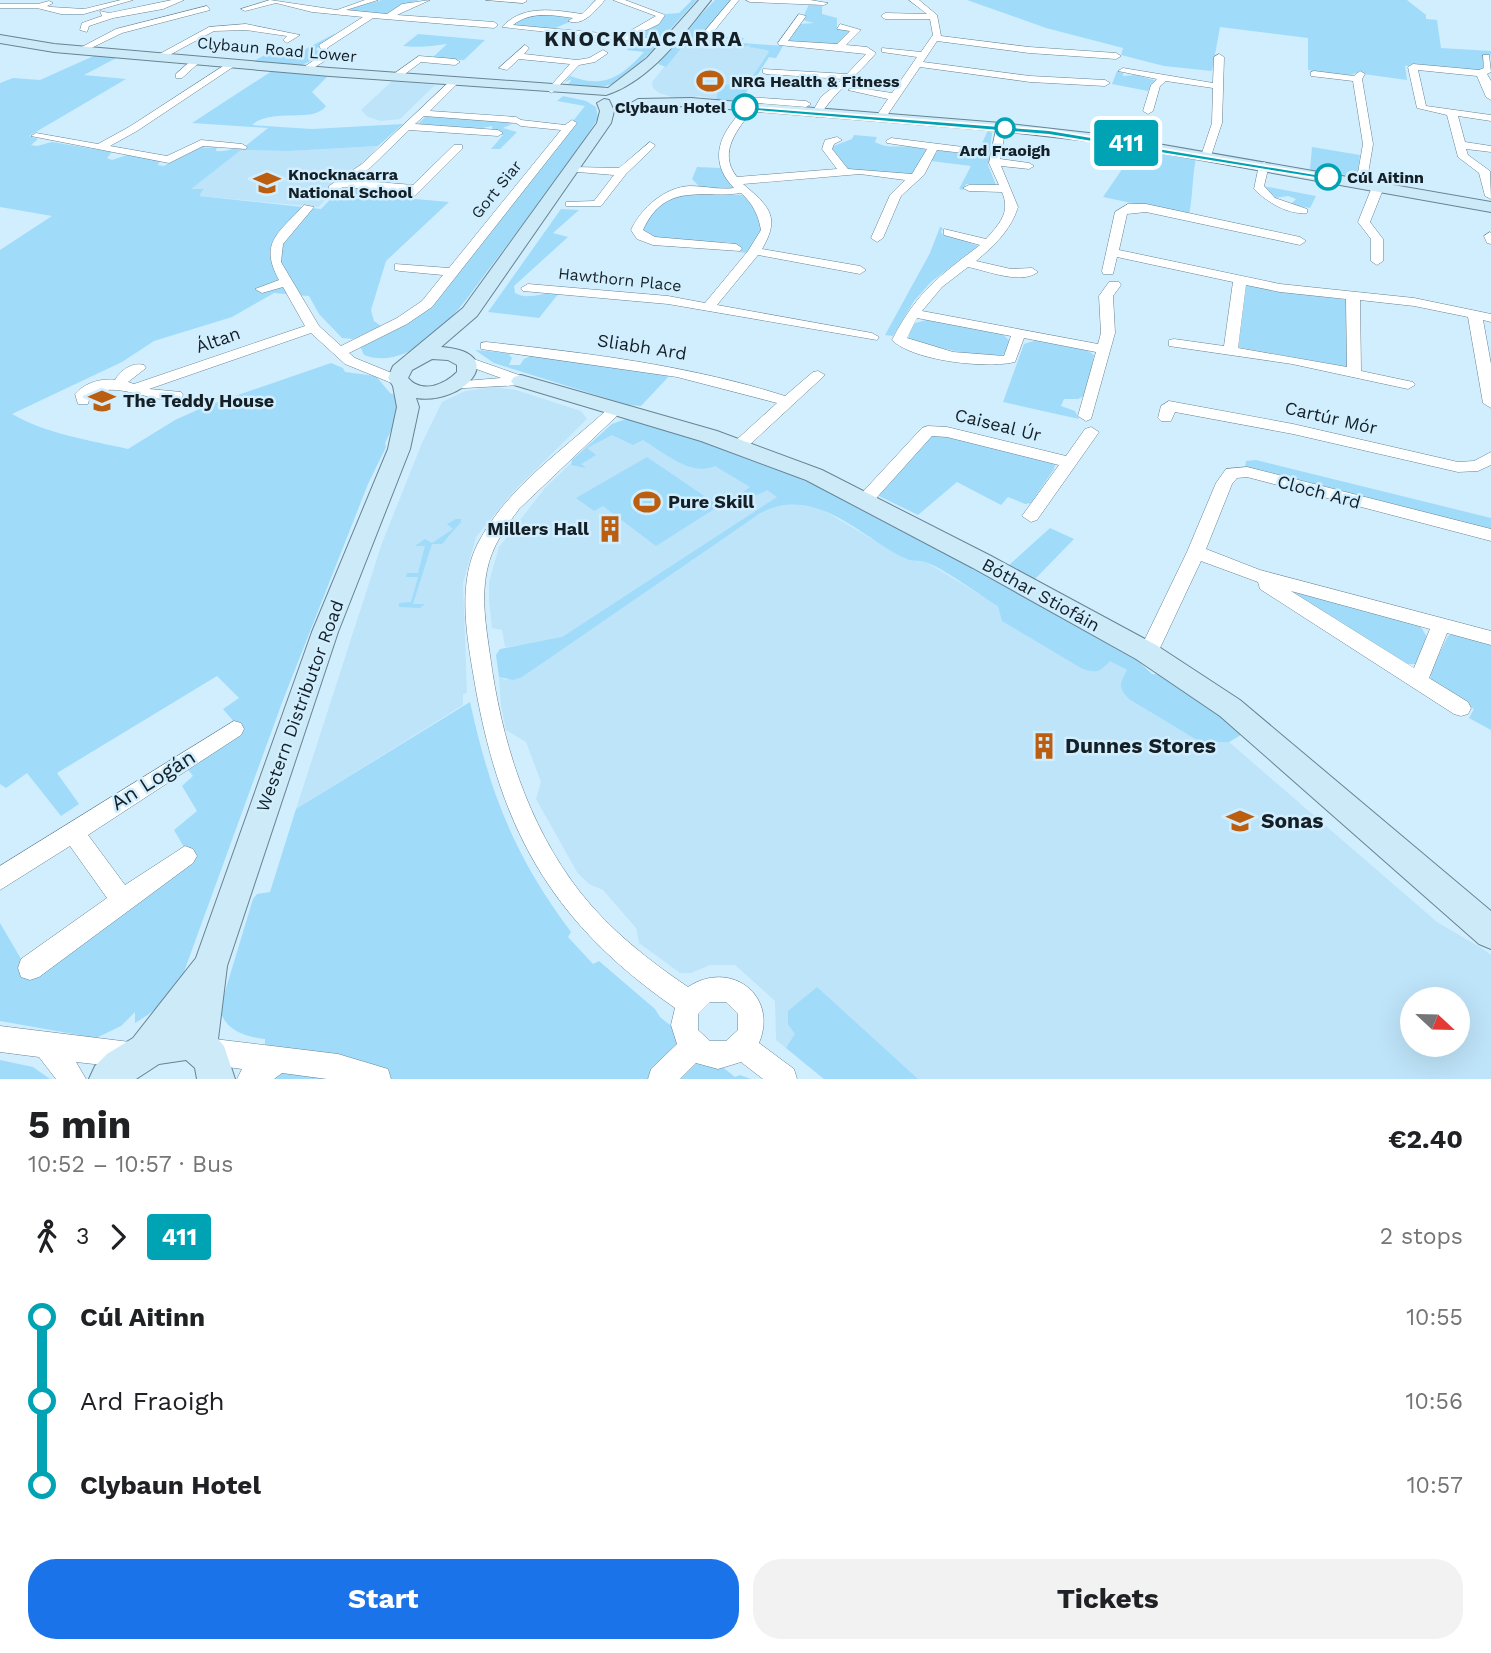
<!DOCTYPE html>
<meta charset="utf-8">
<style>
body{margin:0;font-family:"Work Sans",sans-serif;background:#f2f2f2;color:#202124;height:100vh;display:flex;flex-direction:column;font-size:26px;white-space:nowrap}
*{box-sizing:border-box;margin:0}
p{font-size:23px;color:#757577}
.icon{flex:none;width:38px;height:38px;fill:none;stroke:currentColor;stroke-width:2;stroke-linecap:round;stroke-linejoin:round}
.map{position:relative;height:1079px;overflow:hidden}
.panel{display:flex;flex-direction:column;background:#fff;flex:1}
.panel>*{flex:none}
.badge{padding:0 14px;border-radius:5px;font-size:24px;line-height:46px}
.needle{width:46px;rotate:112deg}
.fabs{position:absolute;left:1400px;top:987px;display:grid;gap:14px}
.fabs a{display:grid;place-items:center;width:70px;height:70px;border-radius:50%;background:#fff;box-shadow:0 7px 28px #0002;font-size:35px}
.map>.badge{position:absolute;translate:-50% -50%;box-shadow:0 0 0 4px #fff}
.legs{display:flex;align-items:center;gap:10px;height:77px;padding:0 28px;font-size:23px}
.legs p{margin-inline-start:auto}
.overview{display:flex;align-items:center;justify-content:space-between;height:119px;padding:0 28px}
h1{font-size:38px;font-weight:700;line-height:52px}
.cta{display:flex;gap:14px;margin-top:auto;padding:14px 28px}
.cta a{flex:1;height:80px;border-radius:28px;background:#1a73e8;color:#fff;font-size:28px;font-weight:700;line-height:80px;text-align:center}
.cta a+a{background:#f2f2f2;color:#202124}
ul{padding:0 28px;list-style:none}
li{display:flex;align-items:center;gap:24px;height:84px;font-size:26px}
li i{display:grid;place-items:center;width:10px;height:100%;margin:0 9px;background:currentColor}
li i::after{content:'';width:18px;height:18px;margin:-9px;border:5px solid;border-radius:50%;background:#fff}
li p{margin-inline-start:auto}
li:first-child i{background:linear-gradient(#0000 50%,currentColor 0)}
li:last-child i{background:linear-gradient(currentColor 50%,#0000 0)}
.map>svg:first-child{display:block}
.built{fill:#bee4f9;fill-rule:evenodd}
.green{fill:#a0dbfa}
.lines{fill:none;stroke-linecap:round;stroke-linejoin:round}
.street-casing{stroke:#688392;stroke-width:1}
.secondary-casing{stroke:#688392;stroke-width:2}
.street{fill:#fff;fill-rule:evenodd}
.secondary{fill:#cdeaf9;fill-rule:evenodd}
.line-1{fill:#00a3b4;stroke:#fff;stroke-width:2}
.stop-1-dot{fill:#fff;stroke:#00a3b4;stroke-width:3.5}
.labels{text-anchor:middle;stroke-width:5;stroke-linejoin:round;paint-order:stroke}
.far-street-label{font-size:16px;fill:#152026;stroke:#d1eeff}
.far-poi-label{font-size:16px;font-weight:bold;fill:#152026;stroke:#d1eeff;text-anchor:start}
.far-stop-label{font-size:16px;font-weight:bold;fill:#152026;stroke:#d1eeff;text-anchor:end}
.street-label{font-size:18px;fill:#152026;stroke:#d1eeff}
.poi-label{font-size:18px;font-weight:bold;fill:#152026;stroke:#d1eeff;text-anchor:start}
.far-district-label{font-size:21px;font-weight:bold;letter-spacing:2px;fill:#152026;stroke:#d1eeff}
.near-poi-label{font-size:21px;font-weight:bold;fill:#152026;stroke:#d1eeff;text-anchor:start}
.near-street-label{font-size:21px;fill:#152026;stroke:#d1eeff}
</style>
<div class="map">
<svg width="1491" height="1079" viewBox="0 0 1491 1079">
<rect width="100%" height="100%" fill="#d1eeff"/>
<!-- built -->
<path class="built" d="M690,35L744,38L741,43L783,46L776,58L769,57L739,103L698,96L689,99L675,98L659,93L653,88L652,82Z
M392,81L435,85L400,119L381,121L368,117L361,110Z
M378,146L361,166L325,190L334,192L318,207L198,196L204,190L190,189L241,150L289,151Z
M494,387L516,390L581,411L587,419L514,491L476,537L463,583L467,693L463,694V705L296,809L382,543L422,443L442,402L465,391Z
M612,424L718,458L781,495L562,637L546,642L505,647L502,630L492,628L489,601V582L499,547L545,488Z
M792,504L818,507L907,560L926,562L999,606L1003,621L1110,660L1128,671L1202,743L1229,742L1437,922L1483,949L1491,955V1079H824L776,1040L775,1001L735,965H710L691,973H680L639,943L636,928L603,890L589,884L577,872L536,799L541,782L526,742L506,730L501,706L499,677L506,680L759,514L775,507ZM1412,999H1458V1045H1412Z"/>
<!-- green -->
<path class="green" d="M382,0H419L398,7L385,15L343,10Z
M692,0H697L663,37L656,39L635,36L659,22L666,14L679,13Z
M715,0H732L706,31L696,32L693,35L744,38L741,43L783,46L776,58L769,57L739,103L716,100L718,91L716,88L719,84L746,86L769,52L767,50L749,47L751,45L741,47L742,44H737L740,39L690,37L666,67L658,64L678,38Z
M967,0H1407L1426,15V19L1437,20L1441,48L1491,51V55L1482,56L1485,68L1481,70L1415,65L1405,66L1407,80L1356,73L1349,76L1308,70V38L1220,27L1212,71L1164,66L1121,55L1123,48L1046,28Z
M809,4L822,6V14L837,18V28L853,30L836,46L786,42L799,24L814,23L802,20Z
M541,14L574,17V20L553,29L510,26L519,18Z
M336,33L316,49L323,55L302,65L254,61L274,50L300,52Z
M418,34L485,40L464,60L435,59L432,58L447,44C431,46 422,48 403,46Z
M636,40L651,43L654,48C622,83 616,91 567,86L572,79L565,82L570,76C604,89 621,77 644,52L627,50Z
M96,55L120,56L84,75L126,79L29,136L38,139L31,145L37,146L52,142L112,152L107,158L112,160L127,155L160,160L158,165L164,166L196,146H205L203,148L217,147L216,151C225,152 233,148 243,148L268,128L192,123L275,69L330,74L312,92L326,106C313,124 272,107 252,125L312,129L403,124L378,146L289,151L241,150L191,189H204L199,196L321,209L343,186L406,191L404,198L449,202L386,261L371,310L374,321L381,326L353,339L342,338L319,314L309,296L274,293L232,317L154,341L122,362L12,414C47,434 89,440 128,449L175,420L206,406L331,363L343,368L345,372L376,376L390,393L395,395C402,413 392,428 385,443L386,447L368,484L283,700L181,980C168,999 154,1012 135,1023V1012L121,1026L96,1038L0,1021V923L31,976L191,859L174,830L197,811L182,786L193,776L185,766L241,730L223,709L239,698L217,676L57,773L79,804L61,816L27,773L6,788L0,784V250L52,216L0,207V83L13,78L40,80Z
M1117,71L1123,73V76L1136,75L1157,81L1151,84L1148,91L1112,84Z
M563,96L586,101L596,107L598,118C566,169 528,218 491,266C471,293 452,322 424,342C407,355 385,363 364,355L360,346L427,310L439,298L464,263L577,122L573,121L585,106L557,101Z
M426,116L504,121V123L519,121L503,128L517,132L500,149H491L503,135L499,134L500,131L492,130V126L477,129L418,124Z
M988,130L992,133L988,165L996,185L966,184L963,190L959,189L971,166L931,161L938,150C950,149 960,157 973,154L975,148H980Z
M854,135L877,137L875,142C892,152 911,141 929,151L912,174L848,170L831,147L852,139Z
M1138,146L1196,158C1192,178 1193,195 1189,215L1103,197Z
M1312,147L1360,155L1357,176L1341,177L1310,170Z
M697,167L721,168L734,187L731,190L701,188L692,179Z
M1263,186L1316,196L1310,208L1293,205L1292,203L1296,199L1288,196L1275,198Z
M672,194L746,195L756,204L762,231L747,253L739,252L741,247C731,244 729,239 718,244L658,240L642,233L644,223Z
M561,209L579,210L553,233L568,237L514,286L515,293C529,301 544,291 559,293L539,318L488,312Z
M940,227L943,228L941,232L943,235L956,237L978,246L931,282L914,301L893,336L885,335L930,253Z
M1248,285L1347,300L1348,367L1237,347L1243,286Z
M926,320L1001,333L1010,341L1005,354L991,358L915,343L908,339L912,324Z
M1037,340L1085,349L1094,355L1086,395L1078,399H1064L1061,406L1075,411L1079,419L1003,402L1024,344Z
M475,350L508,353L512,358L509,365H520L524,359L533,355L670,375L641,406L628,405L494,363Z
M626,419C810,462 971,567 1135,658L1152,674L1163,675L1190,691L1241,735L1229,742L1202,743L1129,699C1117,686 1120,684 1127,670L1110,661C1100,672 1095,674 1081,668L1002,621L998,606C981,596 942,567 925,562C918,560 911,562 904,558C858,535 814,483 759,514L522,677L513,680L499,677L496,655L500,649L562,637L777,497L767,490C759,495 751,498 742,493L750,487L715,466C691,477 663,452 643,440L633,445L612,435L587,448L596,455L581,464L586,468L571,465L572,460L612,424Z
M941,434L1051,461L1055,464L1054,469L1031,503L1025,504L1008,497L1001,505L957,482L918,515L879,496L881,491L928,437Z
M647,457L719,506L656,546L603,506L594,511L576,498Z
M1256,460L1491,518V531L1245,468L1246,461Z
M456,519H461V522L442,544H432L413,604H425L420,608L399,607V603L411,602L418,577H406L407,573H418L425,546H415L425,539L432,543L453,529L447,524Z
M1050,528L1074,539L1034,580L1008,566Z
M1291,590L1419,624L1427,637L1417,664H1403L1330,615L1293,595Z
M1454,633L1491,642V730L1469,718L1474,709L1431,680L1430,673L1448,636Z
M470,702C490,793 514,856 571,932L568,937L593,964L599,961L655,1009L660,1017L735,1077L740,1075L751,1079H265V1039C246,1037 223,1030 220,1008L253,899L257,894L270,892L296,809Z
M817,987L918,1079H824L786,1048L795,1034L788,1024V1011Z
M0,1060L33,1067L50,1079H0Z"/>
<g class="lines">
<defs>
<path id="street" d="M121,0H133L84,14H61L37,8H0V4H38L49,1L53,3L47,6L51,7L84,9Z
M172,0H184L163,9L113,18L89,26L87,32L80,30L82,23L102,16L100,11L109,13Z
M270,0L337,10L365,0H378L346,10L387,14L402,4L430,0L397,15L494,22L498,25L494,28L373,18L327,48L331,57L307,72L302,69L304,67L323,54L319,45L363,17L312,12L276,3L245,11L241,9Z
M486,0H526L527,1L523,3Z
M596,0H605C595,11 583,27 568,21L573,18C552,15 531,11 513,25L623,35L656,16L613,0H625L665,15L659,24L634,36L671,42L667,45L502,27C523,4 554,10 582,14Z
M731,0H739L710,36H704V32Z
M746,0H810L828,3L824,5L750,2Z
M909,0H919L937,15L941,36L1029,47L1116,53L1121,56L1116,59L1029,53L937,41L923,62L1030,76L1105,80L1110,83L1105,86L1030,82L920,67L884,120H876L875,118L888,99L848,90L853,87L892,93L917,57L882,52V48L921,52L933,35L930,19H885L881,16L885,13L927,14Z
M207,6L210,10L122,33L83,52L76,50L116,29Z
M799,14L806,16L788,41L837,44L850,31L837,29L840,24L861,30L846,45L867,47L876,53C858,75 833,93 820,116L816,117L811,114L821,97L843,79L766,74L763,73V69L847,74L866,54L779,45L778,43Z
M246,24L300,35L287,43L283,40L287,36L246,30L214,31L162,59L154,57L209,27Z
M525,45L529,48L524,54L577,60L589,58L603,50L608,53L595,62L579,65L552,93L547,90L570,64L519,59L507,70L499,68Z
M1219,54L1224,57L1222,123L1211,156L1206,159L1201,156L1212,123L1213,88L1166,81L1160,86L1153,111L1148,114L1143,111L1151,85L1157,79L1118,71L1123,68L1213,83L1214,57Z
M1483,55H1489L1491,72L1487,74L1491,81V100L1486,97L1477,76L1418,70L1426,106L1491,115V121L1458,116L1465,142L1491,146V152L1466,149L1468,155L1490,171L1491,199L1485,196L1479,173L1458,157L1447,115L1417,108L1408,67L1413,64L1479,70L1484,68Z
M419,56L455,59L460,62L455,65L421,62L397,80H391V76Z
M194,58L202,60L182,78H176V74Z
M231,61L239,63L137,131L110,146L167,156L201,140L242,144L247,147L246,149L203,146L169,163L31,136L36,133L98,144L129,127Z
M1314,71L1354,76L1360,71L1365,74L1362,79L1373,144L1366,186L1356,184L1363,144L1353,81L1311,76V72Z
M450,81L458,83L430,111L516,117L521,120L565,125L572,120L577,123L432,307L407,324L349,353L355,358L404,378L406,381L404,384H394L345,364L311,333L149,389L181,392L183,395L181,398C149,406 119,378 90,396L88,404H78L75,394C85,383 100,378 115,380C121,370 132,362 144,365L146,368L128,382L134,384L305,326L283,287L262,293L255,289L279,280C258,242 280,232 304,205L314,207L283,244L281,262L319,326L341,346L397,318L422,301L443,275L400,271L395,270V264L449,268L561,130L521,126L516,123L424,116L415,124L498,130L503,133L498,136L409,130L370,168L352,180L413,185L454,145H462V149L413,198H405L403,196L407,192L343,187L337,190H329V186L362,164Z
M748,97L806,101L811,104L806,107L745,102V98Z
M749,105L754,108C738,129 717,152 737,177L837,169L822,149L825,140L837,137L842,140L834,144L832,149L848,169L912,174L927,149L887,143L886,141L891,138L963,147L968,150L963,153L937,150L924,175L901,196L883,238L877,242L871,238L890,195L905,180L860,174L743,184C769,206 781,217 762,249L860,266L866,270L860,274L758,255L717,305L872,333L879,337L877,340L668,304L523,291L521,288L528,284L668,296L705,303L748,251L761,230C758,214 753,204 741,193C701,199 666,181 643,230L655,237L736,244L742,248L740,251L653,245L637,239L631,230C641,208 665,187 690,186C705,186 719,190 734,188C713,167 715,143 734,120C738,114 743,108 749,105Z
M997,125L1006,127L1000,159L1029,163L1034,166L1029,169L1001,166L1018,207C1011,230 994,246 976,261L1011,269L1032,268L1038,272C1021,285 988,271 968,267L942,287L922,311L1098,344L1101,333L1099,296L1109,282H1119L1121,285L1113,296L1115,333L1091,419L1086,421L1078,416L1096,352L1024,338L1015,362C987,369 913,361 892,340C917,292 938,277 980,245L944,235V229L986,239C999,224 1011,213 1002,192L969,191L963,188L969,185H999L989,163ZM917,318L1011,336L1004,356L953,352L907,338Z
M650,142L655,145L654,147L626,174L601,206H566V202L594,201L614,175L578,172L574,171V167L619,168Z
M1264,162L1269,165L1264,186L1275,198L1307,209V213C1288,215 1267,202 1254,189L1259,165Z
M1378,184L1384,187L1370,222L1383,239V261L1377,265L1371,261V239L1358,222L1372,187Z
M1128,204H1146L1300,237L1306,241L1300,245L1146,212L1127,214L1119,250L1280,284L1414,298L1491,314V322L1483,320L1491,364V408L1483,403L1468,317L1414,306L1360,300L1361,371L1413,382L1415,385L1408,389L1292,364L1169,346V340L1174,339L1224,346L1233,282L1117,257L1113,274H1103L1102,271L1115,212ZM1246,285L1280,292L1346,299L1347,367L1238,348Z
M1490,232L1491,233V244L1487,243L1484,236Z
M486,342C587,353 688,365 785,396L813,372L818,371L825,375L745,449L739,451L731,446L733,443L777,403L677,377L481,349V343Z
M465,356L519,375L528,381L521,385L447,389L445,386L447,383L452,382L501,378L460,363L458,360L460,357Z
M1169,401L1293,424L1458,462L1474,461L1491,452V465L1478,471L1458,472L1293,434L1175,412L1171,421H1161L1158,418L1161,406Z
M616,404L621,406L624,409L621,412L519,509C505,528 492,546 487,570C481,598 486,627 490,655C501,739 527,824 580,892C610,930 648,960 688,987C730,959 779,995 759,1043L794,1069L797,1079H763L741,1062L718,1069L696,1063L680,1079H648L651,1069L677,1044L671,1025L675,1008C547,919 498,824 473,673C466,631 458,582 478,543C508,486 565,449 611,406ZM710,1002H726L738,1014V1030L726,1041H710L698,1030V1014Z
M928,426L947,427L1066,456L1085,429L1091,427L1099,432L1037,520L1031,522L1022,516L1059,465L947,437L932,436L871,504H859L857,500L859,496L922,428Z
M1247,467L1491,529V541L1247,477L1237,478L1232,484L1206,549L1260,570L1491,631V645L1447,633L1429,678L1468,702L1471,708L1468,714L1461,716L1454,714L1260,589L1258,582L1201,561L1160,648C1153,657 1150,661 1139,657L1136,652L1145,639L1187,552L1216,483L1226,469ZM1291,591L1430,629L1414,668Z
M234,721L241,723L244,729L241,735L88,835L125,885L185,846L193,849L197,856L193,863L39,977L30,980L21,977L18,968L21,959L107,898L70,846L0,890V866Z
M0,1026L130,1042L139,1046L143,1055L139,1064L130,1068L76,1062L86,1079H56L39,1057L0,1052Z
M206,1038L338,1054L388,1069L391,1079H327L282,1073L274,1079H237L242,1069L206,1064L197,1060L193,1051L197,1042Z"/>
<path id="secondary" d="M699,0H711C682,36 650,81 606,95L330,76L54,52L0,43V35L54,44L330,68L608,88L647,58Z
M691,98L1001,123L1106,135L1491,202V212L1106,143L1001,131L691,106L638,107L631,103L638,99Z
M604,99L609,100L614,111L611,123L477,316L441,347C512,352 463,406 416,398L419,407L410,449L338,632L227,966L218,1039L224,1046L235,1079H197L195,1068L186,1060L159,1064L136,1079H89L95,1066L107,1054L133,1038L196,958L312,632L388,449L397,407L393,386L388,378L393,366L463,308L597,123L600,111L597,103ZM432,359L448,360L457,365V372C444,385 422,394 408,378L412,370Z
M521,375L717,431L822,470L991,556L1156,645L1240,700L1491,911V949L1479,944L1220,716L1136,659L973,568L806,480L701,441L514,385L511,381L514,377Z"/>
</defs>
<!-- street casing -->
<use href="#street" class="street-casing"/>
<!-- secondary casing -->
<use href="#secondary" class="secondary-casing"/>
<!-- street -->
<use href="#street" class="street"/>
<!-- secondary -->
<use href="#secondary" class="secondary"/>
</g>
<!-- line-1 -->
<path class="line-1" d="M742,106L1049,130L1333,177L1328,180L1049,135L745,110Z"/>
<!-- icons -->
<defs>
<symbol id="stadium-bare" viewBox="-9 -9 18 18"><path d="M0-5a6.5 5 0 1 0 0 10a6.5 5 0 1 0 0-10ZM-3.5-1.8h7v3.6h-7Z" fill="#bb5e10" stroke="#d1eeff" stroke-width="2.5" paint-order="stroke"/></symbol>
<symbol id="school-bare" viewBox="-9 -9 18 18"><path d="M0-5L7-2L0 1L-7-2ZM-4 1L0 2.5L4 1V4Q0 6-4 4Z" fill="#bb5e10" stroke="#d1eeff" stroke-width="2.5" paint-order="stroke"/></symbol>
<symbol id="building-bare" viewBox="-9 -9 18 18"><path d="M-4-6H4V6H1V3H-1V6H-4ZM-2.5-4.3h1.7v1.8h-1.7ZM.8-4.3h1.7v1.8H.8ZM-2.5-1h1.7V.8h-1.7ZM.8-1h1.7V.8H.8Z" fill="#bb5e10" stroke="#d1eeff" stroke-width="2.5" paint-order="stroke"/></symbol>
</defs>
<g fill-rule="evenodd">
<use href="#stadium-bare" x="691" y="62" width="38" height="38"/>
<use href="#school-bare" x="248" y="164" width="38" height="38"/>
<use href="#school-bare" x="83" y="382" width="38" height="38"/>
<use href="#stadium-bare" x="628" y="483" width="38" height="38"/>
<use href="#building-bare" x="591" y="510" width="38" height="38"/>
<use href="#building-bare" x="1025" y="727" width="38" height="38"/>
<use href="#school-bare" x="1221" y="802" width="38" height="38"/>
</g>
<!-- markers -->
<g class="stop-1-dot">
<circle cx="745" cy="107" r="12"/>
<circle cx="1005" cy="128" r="9"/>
<circle cx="1328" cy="177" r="12"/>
</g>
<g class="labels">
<!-- far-street labels -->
<g class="far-street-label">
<text transform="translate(277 49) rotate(5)" y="6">Clybaun Road Lower</text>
<text transform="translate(496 189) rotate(-51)" y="6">Gort Siar</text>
<text transform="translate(620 279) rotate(6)" y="6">Hawthorn Place</text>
</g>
<!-- far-poi labels -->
<g class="far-poi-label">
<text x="731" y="87">NRG Health &amp; Fitness</text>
<text x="288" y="180">Knocknacarra<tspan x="288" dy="18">National School</tspan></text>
</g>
<!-- far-stop labels -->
<g class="far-stop-label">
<text x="726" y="113">Clybaun Hotel</text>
<text x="1005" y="156" text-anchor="middle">Ard Fraoigh</text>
<text x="1347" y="183" text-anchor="start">Cúl Aitinn</text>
</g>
<!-- street labels -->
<g class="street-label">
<text transform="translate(218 340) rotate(-19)" y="6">Áltan</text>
<text transform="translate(642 347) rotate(9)" y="6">Sliabh Ard</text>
<text transform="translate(1331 418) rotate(13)" y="6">Cartúr Mór</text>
<text transform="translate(998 425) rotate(14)" y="6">Caiseal Úr</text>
<text transform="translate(1319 492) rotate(15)" y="6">Cloch Ard</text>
<text transform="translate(1041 595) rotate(29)" y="6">Bóthar Stiofáin</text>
<text transform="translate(300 706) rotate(-70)" y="6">Western Distributor Road</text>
</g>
<!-- poi labels -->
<g class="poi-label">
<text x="123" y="407">The Teddy House</text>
<text x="668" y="508">Pure Skill</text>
<text x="589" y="535" text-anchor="end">Millers Hall</text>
</g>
<!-- far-district labels -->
<g class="far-district-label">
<text x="644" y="46">KNOCKNACARRA</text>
</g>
<!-- near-poi labels -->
<g class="near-poi-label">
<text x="1065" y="753">Dunnes Stores</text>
<text x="1261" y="828">Sonas</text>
</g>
<!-- near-street labels -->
<g class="near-street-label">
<text transform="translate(153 780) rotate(-32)" y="7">An Logán</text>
</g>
</g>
</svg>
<div class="fabs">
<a><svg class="needle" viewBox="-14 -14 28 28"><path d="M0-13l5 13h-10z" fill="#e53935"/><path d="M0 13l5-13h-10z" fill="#757577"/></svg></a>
</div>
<b class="badge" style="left:1126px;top:143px;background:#00a3b4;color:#fff">411</b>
</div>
<section class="panel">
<div class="overview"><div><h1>5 min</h1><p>10:52 – 10:57 · Bus</p></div><b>€2.40</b></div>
<div class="legs"><svg class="icon" aria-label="walk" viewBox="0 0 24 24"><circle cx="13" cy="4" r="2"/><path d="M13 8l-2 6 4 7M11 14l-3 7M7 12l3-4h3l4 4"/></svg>3<svg class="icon" aria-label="forward" viewBox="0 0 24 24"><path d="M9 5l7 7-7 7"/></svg><b class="badge" style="background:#00a3b4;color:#fff">411</b><p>2 stops</p></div>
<ul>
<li><i style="color:#00a3b4"></i><b>Cúl Aitinn</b><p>10:55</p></li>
<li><i style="color:#00a3b4"></i><span>Ard Fraoigh</span><p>10:56</p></li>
<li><i style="color:#00a3b4"></i><b>Clybaun Hotel</b><p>10:57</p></li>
</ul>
<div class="cta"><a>Start</a><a>Tickets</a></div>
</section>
